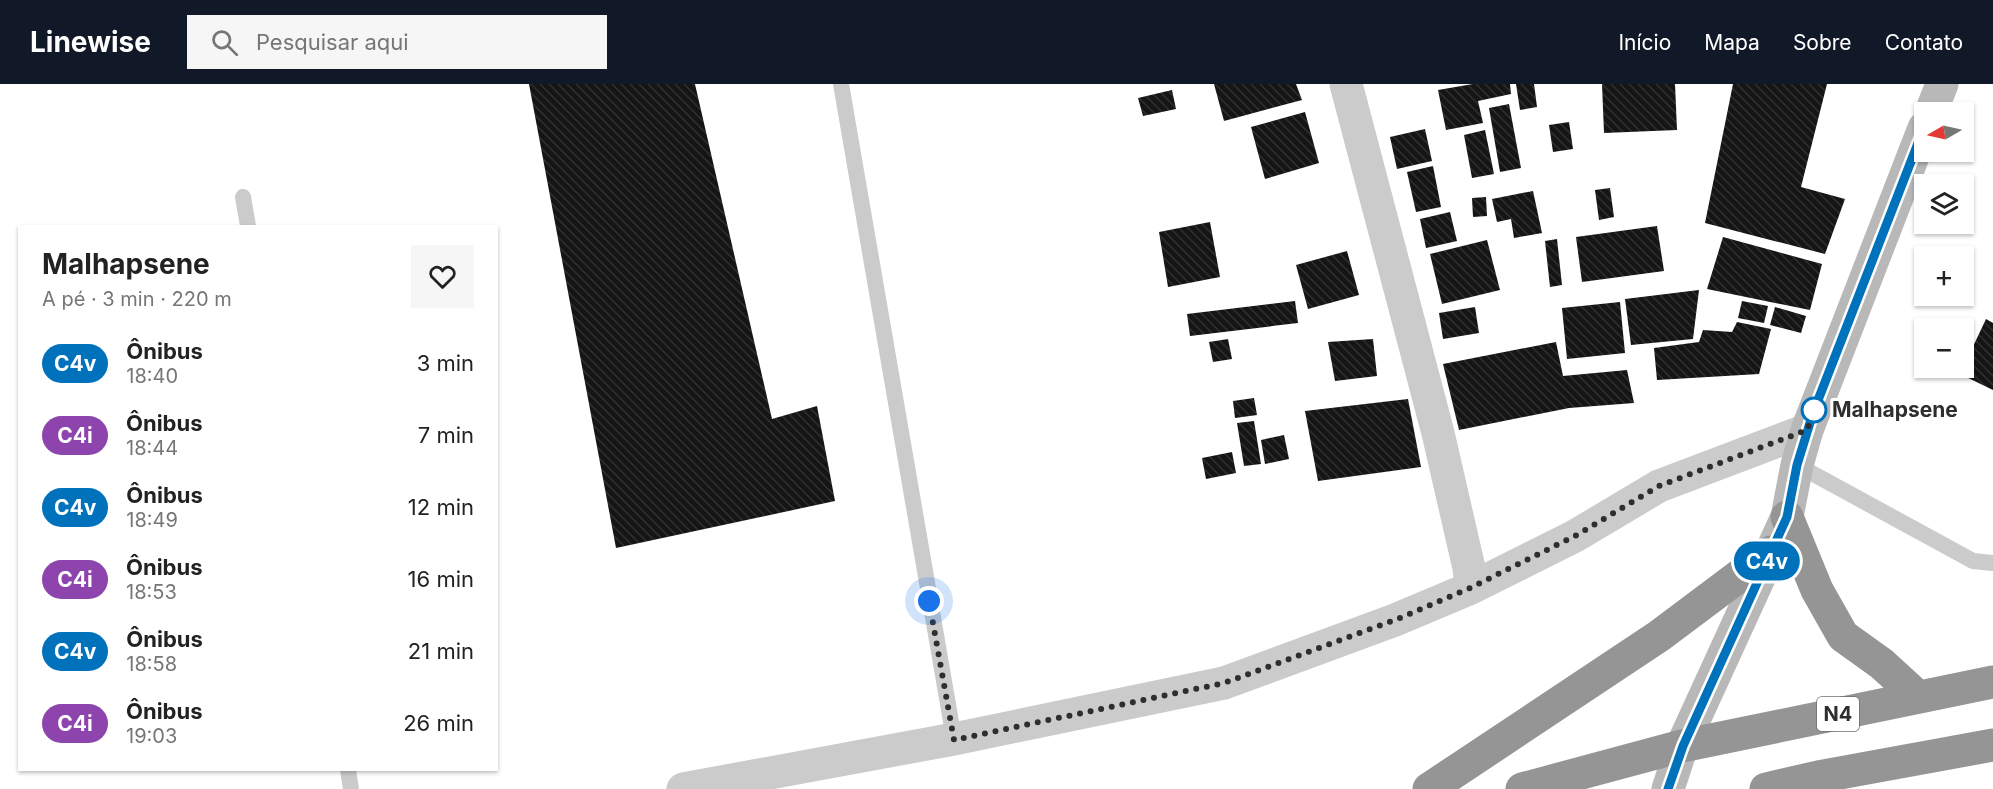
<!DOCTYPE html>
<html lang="pt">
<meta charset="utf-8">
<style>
body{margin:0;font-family:Inter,sans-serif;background:#f6f6f6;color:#222;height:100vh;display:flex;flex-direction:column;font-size:22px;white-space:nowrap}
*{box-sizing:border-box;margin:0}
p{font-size:20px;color:#767676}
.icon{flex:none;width:33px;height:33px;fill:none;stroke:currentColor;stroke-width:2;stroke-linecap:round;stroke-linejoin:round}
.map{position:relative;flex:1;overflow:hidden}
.sheet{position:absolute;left:18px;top:141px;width:480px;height:546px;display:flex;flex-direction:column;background:#fff;border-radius:0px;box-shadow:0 2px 4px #0004}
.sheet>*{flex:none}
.badge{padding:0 12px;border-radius:20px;font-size:21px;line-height:39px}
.needle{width:39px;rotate:261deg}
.fabs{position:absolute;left:1914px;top:18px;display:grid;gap:12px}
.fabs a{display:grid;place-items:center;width:60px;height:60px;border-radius:0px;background:#fff;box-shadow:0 2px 4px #0004;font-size:30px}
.you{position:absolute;width:30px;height:30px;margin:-15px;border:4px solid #fff;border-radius:50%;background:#1a73e8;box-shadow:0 0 0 9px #1a73e833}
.map>.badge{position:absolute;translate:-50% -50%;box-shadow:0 0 0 3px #fff}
.round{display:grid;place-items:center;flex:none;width:63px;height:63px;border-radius:0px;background:#f6f6f6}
.head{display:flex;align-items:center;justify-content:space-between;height:102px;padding:0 24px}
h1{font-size:28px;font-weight:700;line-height:45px}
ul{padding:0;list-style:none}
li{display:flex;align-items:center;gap:18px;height:72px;padding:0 24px}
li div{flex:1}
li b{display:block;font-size:22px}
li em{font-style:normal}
li .badge{min-width:66px;font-weight:700;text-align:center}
header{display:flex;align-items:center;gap:36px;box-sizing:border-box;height:84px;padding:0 30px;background:#111827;color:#fff}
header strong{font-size:28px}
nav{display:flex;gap:33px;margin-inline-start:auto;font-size:21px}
.search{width:420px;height:54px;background:#f6f6f6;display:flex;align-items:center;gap:15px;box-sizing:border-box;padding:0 21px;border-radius:0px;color:#767676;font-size:22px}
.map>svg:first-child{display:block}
.building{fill:url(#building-back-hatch)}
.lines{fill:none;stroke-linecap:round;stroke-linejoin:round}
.lane{stroke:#cbcbcb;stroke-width:16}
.street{stroke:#cbcbcb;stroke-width:33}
.secondary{stroke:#b8b8b8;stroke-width:33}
.highway{stroke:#959595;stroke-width:33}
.line-casing{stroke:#fff;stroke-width:14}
.line{stroke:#0072bc;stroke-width:9}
.walk{stroke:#2e2e2e;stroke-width:6;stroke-dasharray:0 10.8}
.stop-dot{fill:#fff;stroke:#0072bc;stroke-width:3}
.labels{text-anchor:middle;stroke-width:6;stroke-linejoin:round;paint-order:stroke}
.shield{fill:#fff;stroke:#6d6d6d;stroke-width:1.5}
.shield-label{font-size:20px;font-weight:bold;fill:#2e2e2e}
.stop-label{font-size:21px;font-weight:bold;fill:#2e2e2e;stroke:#fff;text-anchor:start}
</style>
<header>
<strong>Linewise</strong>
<div class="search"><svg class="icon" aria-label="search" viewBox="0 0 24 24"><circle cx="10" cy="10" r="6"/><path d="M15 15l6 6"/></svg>Pesquisar aqui</div>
<nav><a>Início</a><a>Mapa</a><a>Sobre</a><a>Contato</a></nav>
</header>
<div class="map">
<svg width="1993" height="705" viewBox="0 0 1993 705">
<defs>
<pattern id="building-back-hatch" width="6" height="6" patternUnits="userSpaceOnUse" patternTransform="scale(1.5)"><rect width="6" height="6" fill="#151515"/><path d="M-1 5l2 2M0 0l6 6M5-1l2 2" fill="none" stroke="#2f2f2f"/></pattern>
</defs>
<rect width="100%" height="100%" fill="#fff"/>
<!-- building -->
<path class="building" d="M529,0H695L772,335L817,322L835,417L616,464Z
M1214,0H1296L1302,16L1224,37Z
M1473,0H1510L1511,10L1478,17L1483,39L1446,46L1438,6Z
M1516,0H1534L1537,23L1520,26Z
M1602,0H1675L1677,46L1604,49Z
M1733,0H1827L1801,103L1845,115L1825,170L1705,139Z
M1172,6L1176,25L1143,32L1138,14Z
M1509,20L1521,84L1500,88L1489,24Z
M1305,28L1319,79L1265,95L1251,43Z
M1569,38L1573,65L1553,68L1549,41Z
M1425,45L1432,77L1397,85L1390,53Z
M1485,46L1494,90L1472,94L1464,51Z
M1433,82L1441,123L1416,128L1407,88Z
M1610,104L1614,133L1599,136L1595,106Z
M1533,107L1542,149L1514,154L1511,135L1497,138L1492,115Z
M1486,113L1487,132L1473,133L1472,114Z
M1450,128L1457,157L1426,164L1420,135Z
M1210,138L1220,193L1168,203L1159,148Z
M1657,142L1664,187L1582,198L1576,153Z
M1723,153L1822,180L1810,226L1707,205Z
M1557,155L1562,201L1550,203L1545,157Z
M1487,156L1500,206L1442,220L1430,170Z
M1347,167L1359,211L1308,225L1296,181Z
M1699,206L1693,255L1631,261L1625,215Z
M1295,217L1298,239L1190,252L1187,230Z
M1742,217L1768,222L1764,239L1738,234Z
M1620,218L1625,269L1567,275L1562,224Z
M1475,223L1479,249L1443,255L1439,229Z
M1775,223L1806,232L1801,249L1770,241Z
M1986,235L1993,239V306L1960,290Z
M1737,238L1771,245L1759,290L1657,296L1654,264L1699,258L1703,246L1732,248Z
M1228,255L1232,275L1213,278L1209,258Z
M1373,255L1377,292L1335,297L1328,258Z
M1556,258L1563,292L1627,286L1634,319L1569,324L1459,346L1443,280Z
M1254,314L1257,331L1235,334L1233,317Z
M1408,315L1421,383L1318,397L1305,327Z
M1254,337L1261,380L1244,382L1237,339Z
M1284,351L1289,375L1265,380L1261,356Z
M1232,368L1236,389L1206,395L1202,374Z"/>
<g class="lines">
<!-- lane -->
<path class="lane" d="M841,0L954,655
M243,113L248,142
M1797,381L1973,477L1993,479
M348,686L351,705"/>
<!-- street -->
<path class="street" d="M1346,0L1438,349L1469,484L1471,504L1575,452L1659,402L1807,346
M683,705L954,655L1224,599L1395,536L1471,504"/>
<!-- secondary -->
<path class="secondary" d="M1931,28L1942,0
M1668,705L1682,662L1787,433L1797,381L1807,346L1924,44"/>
<!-- highway -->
<path class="highway" d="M1787,433L1817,506L1843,552L1882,580L1918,613
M1429,705L1659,552L1771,468
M1522,705L1682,662L1993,598
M1766,705L1818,693L1993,661"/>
</g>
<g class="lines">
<defs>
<path id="line" d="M1668,705L1683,662L1787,433L1797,381L1813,329L1924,44"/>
</defs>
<!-- line casing -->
<use href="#line" class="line-casing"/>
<!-- line -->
<use href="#line" class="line"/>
<!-- walk -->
<path class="walk" d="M929,517L954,656L1224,599L1395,536L1470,504L1575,452L1659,402L1807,346L1814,326"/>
</g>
<!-- markers -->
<circle class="stop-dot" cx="1814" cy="326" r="12"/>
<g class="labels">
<!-- shield labels -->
<rect class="shield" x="1817" y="613" width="42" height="34" rx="4.5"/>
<g class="shield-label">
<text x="1838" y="637">N4</text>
</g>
<!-- stop labels -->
<g class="stop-label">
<text x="1832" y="333">Malhapsene</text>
</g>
</g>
</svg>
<div class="fabs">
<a><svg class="needle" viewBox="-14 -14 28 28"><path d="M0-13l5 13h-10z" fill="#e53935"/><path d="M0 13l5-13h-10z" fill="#767676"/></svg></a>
<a><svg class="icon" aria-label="layers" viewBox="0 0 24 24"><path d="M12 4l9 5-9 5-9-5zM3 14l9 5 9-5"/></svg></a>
<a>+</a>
<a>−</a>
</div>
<div class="you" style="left:929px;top:517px"></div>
<b class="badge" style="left:1767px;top:477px;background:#0072bc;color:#fff">C4v</b>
<section class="sheet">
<div class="head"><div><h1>Malhapsene</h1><p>A pé · 3 min · 220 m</p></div><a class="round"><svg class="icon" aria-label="heart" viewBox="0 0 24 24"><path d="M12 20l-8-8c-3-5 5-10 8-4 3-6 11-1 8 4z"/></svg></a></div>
<ul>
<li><span class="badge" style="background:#0072bc;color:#fff">C4v</span><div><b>Ônibus</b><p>18:40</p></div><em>3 min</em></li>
<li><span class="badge" style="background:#8e44ad;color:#fff">C4i</span><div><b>Ônibus</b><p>18:44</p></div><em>7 min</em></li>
<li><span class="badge" style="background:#0072bc;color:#fff">C4v</span><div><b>Ônibus</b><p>18:49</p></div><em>12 min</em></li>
<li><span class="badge" style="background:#8e44ad;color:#fff">C4i</span><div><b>Ônibus</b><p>18:53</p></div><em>16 min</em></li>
<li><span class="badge" style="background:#0072bc;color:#fff">C4v</span><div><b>Ônibus</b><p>18:58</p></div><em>21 min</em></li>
<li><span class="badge" style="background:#8e44ad;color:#fff">C4i</span><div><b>Ônibus</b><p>19:03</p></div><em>26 min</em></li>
</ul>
</section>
</div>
